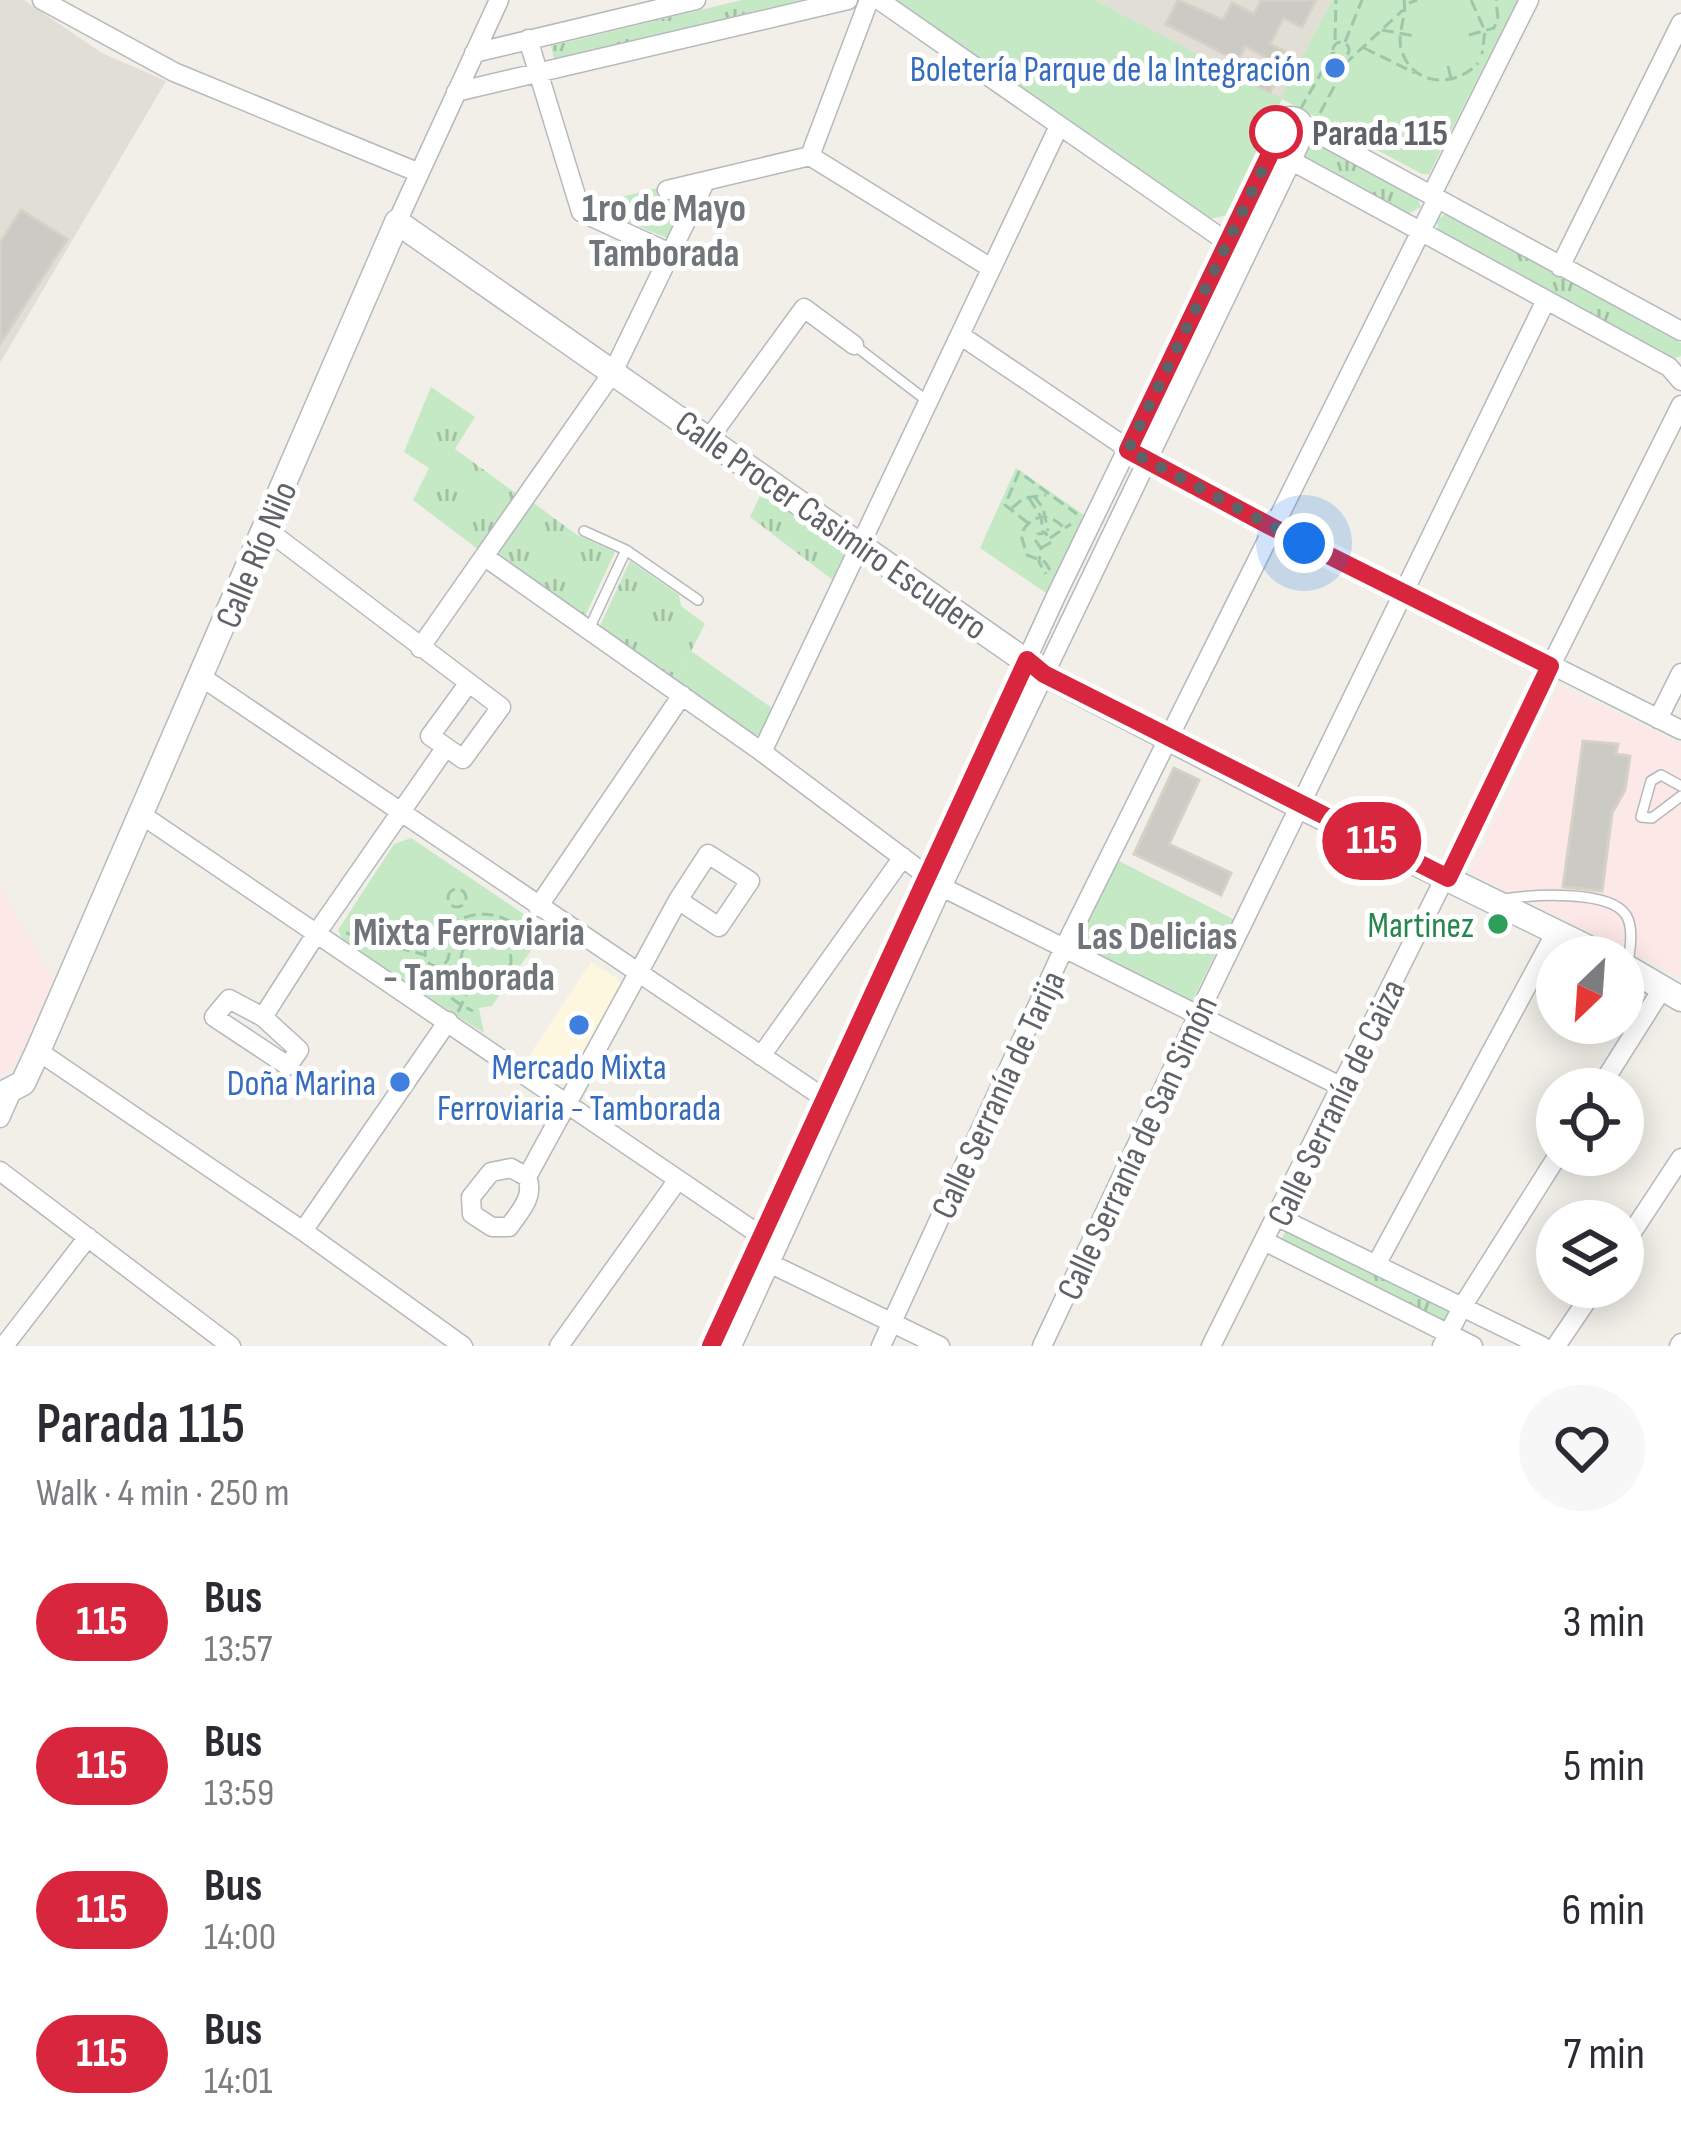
<!DOCTYPE html>
<meta charset="utf-8">
<style>
body{margin:0;font-family:"Sofia Sans Condensed",sans-serif;background:#f7f7f7;color:#2b2b33;height:100vh;display:flex;flex-direction:column;font-size:45px;white-space:nowrap}
*{box-sizing:border-box;margin:0}
p{font-size:39px;color:#7c7c81}
.icon{flex:none;width:66px;height:66px;fill:none;stroke:currentColor;stroke-width:2;stroke-linecap:round;stroke-linejoin:round}
.map{position:relative;height:1346px;overflow:hidden}
.drawer{display:flex;flex-direction:column;background:#fff;flex:1}
.drawer>*{flex:none}
.badge{padding:0 24px;border-radius:39px;font-size:42px;line-height:78px}
.needle{width:78px;rotate:205deg}
.tools{position:absolute;left:1536px;top:936px;display:grid;gap:24px}
.tools a{display:grid;place-items:center;width:108px;height:108px;border-radius:50%;background:#fff;box-shadow:0 6px 30px #0003;font-size:60px}
.you{position:absolute;width:60px;height:60px;margin:-30px;border:9px solid #fff;border-radius:50%;background:#1a73e8;box-shadow:0 0 0 18px #1a73e833}
.map>.badge{position:absolute;translate:-50% -50%;box-shadow:0 0 0 6px #fff}
.round{display:grid;place-items:center;flex:none;width:126px;height:126px;border-radius:63px;background:#f7f7f7}
.head{display:flex;align-items:center;justify-content:space-between;height:204px;padding:0 36px}
h1{font-size:57px;font-weight:600;line-height:90px}
ul{padding:0;list-style:none}
li{display:flex;align-items:center;gap:36px;height:144px;padding:0 36px}
li div{flex:1}
li b{display:block;font-size:45px}
li em{font-style:normal}
li .badge{min-width:132px;font-weight:700;text-align:center}
.map>svg:first-child{display:block}
.commercial{fill:#fef7e0}
.education{fill:#e1ded6}
.medical{fill:#fce8e6}
.grass{fill:url(#grass-tufts)}
.green{fill:#c5e8c5}
.building{fill:#cccac5;stroke:#d6d1c6;stroke-width:3}
.lines{fill:none;stroke-linecap:round;stroke-linejoin:round}
.service-casing{stroke:#b5b8bc;stroke-width:12}
.minor-casing{stroke:#b5b8bc;stroke-width:21}
.secondary-casing{stroke:#b6babf;stroke-width:27}
.path{stroke:#9cc7a9;stroke-width:3;stroke-dasharray:12 6;stroke-linecap:butt}
.service{stroke:#fff;stroke-width:9}
.minor{stroke:#fff;stroke-width:18}
.secondary{stroke:#fff;stroke-width:24}
.line-casing{stroke:#fff;stroke-width:27}
.line{stroke:#d7263d;stroke-width:18}
.walk{stroke:#5f6368;stroke-width:12;stroke-dasharray:0 21.6}
.shop-dot{fill:#3f7fe0;stroke:#fff;stroke-width:4.5}
.stop-dot{fill:#fff;stroke:#d7263d;stroke-width:6}
.leisure-dot{fill:#2e9e5b;stroke:#fff;stroke-width:4.5}
.labels{text-anchor:middle;stroke-width:10;stroke-linejoin:round;paint-order:stroke}
.shop-label{font-size:36px;fill:#366cbe;stroke:#fff;text-anchor:end}
.stop-label{font-size:36px;font-weight:bold;fill:#5f6368;stroke:#fff;text-anchor:start}
.street-label{font-size:36px;fill:#5f6368;stroke:#fff}
.leisure-label{font-size:36px;fill:#27864d;stroke:#fff;text-anchor:end}
.neighbourhood-label{font-size:39px;font-weight:bold;fill:#70757a;stroke:#fff}
</style>
<div class="map">
<svg width="1681" height="1346" viewBox="0 0 1681 1346">
<defs>
<pattern id="grass-tufts" width="24" height="20" patternUnits="userSpaceOnUse" patternTransform="scale(3)"><rect width="24" height="20" fill="#c5e8c5"/><path d="M3 7l-1-3M5 7V3M7 7l1-3M15 17l-1-3M17 17v-4M19 17l1-3" fill="none" stroke="#a3c0a4"/></pattern>
</defs>
<rect width="100%" height="100%" fill="#f1efe8"/>
<!-- commercial -->
<path class="commercial" d="M591,962L618,979L625,995L578,1078L567,1079L530,1054Z"/>
<!-- education -->
<path class="education" d="M0,0H24L102,53L166,81L0,363Z
M1095,0H1332L1281,99Z"/>
<!-- medical -->
<path class="medical" d="M1559,686L1681,744L1680,977L1470,873Z
M0,887L57,985L11,1071L0,1075Z"/>
<!-- grass -->
<path class="grass" d="M742,0H802L554,59L551,46Z
M1312,140L1417,197L1421,207L1408,214L1303,157L1307,141Z
M1447,213L1681,343V356L1671,359L1438,230L1437,220Z
M431,387L475,417L455,449L517,494L479,550L413,500L429,468L404,452Z
M764,487L849,549L834,581L750,517Z
M531,501L577,535L615,552L585,616L493,556Z
M630,561L679,595L681,606L705,624L674,684L599,628Z
M1287,1228L1450,1311L1443,1323L1281,1240Z"/>
<!-- green -->
<path class="green" d="M894,0H1095L1281,98L1332,0H1518L1429,174H1422L1282,99L1235,206L1228,215L1209,219Z
M694,187L669,239L589,205L657,188L660,193Z
M1016,468L1087,517L1049,595L980,548Z
M691,651L776,711L762,734L752,736L674,684Z
M411,838L546,929L492,1006L479,1008L484,1033L345,945L338,930L394,844Z
M1117,860L1233,919L1191,1003L1075,946Z"/>
<!-- building -->
<path class="building" d="M1178,0L1223,20L1232,3L1254,14L1261,0H1316L1302,27L1283,18L1270,44L1290,54L1270,92L1257,86L1271,60L1245,46L1238,61L1166,24Z
M21,210L67,239L0,344V243Z
M1583,741L1618,744L1616,754L1630,756L1625,790L1612,813L1602,891L1563,887Z
M1174,768L1199,780L1169,844L1231,873L1221,895L1134,854Z"/>
<g class="lines">
<defs>
<path id="service" d="M854,345L926,400
M584,531L626,550L698,600
M589,629L626,550
M1681,786L1661,775L1651,781L1641,817L1652,818L1681,796
M1504,899C1531,895 1609,889 1626,915C1634,928 1630,949 1628,963"/>
<path id="minor" d="M42,0L174,72L417,172
M879,0L1227,242
M528,39L581,212L672,254
M474,53L696,0
M456,92L848,0
M1277 130a14 14 0 1 1 28 0a14 14 0 1 1-28 0Z
M1304,126L1681,331
M1281,155L1669,367L1681,381
M810,156L991,268
M810,156L869,0
M667,190L810,156
M1431,196L1529,0
M397,222L499,0
M1560,267L1681,23
M960,335L1146,461L1681,730
M710,437L804,308L854,345
M266,529L501,707L463,759L430,736L468,684
M485,557L762,752L942,887L1340,1086
M420,648L613,372L705,182
M203,678L824,1098
M1658,719L1681,673
M762,752L1059,126
M142,815L773,1244
M708,854L750,881L719,927L678,900Z
M538,907L682,695
M229,999L263,1017L299,1050L288,1066L214,1017Z
M263,1017L316,934L446,747
M38,1051L303,1231L463,1346
M761,1056L903,857
M1599,1089L1664,986
M0,1118L12,1091
M0,1171L231,1346
M527,1177L511,1168L491,1172L471,1197L472,1214L492,1227H509C520,1211 535,1197 527,1177L678,900
M1278,1217L1542,1346
M303,1231L448,1021
M1266,1242L1473,1346
M1623,1246L1681,1158
M763,1260L940,1346
M1376,1265L1556,932
M7,1342L88,1237
M559,1346L677,1181
M711,1346L1056,596L1272,150L1277,132
M732,1346L942,887L1302,139
M881,1346L1064,948L1437,199
M1042,1346L1198,1015L1546,300
M1211,1346L1681,405
M1442,1346L1462,1307L1558,1155
M1556,1346L1596,1287
M1679,1346L1681,1343"/>
<path id="secondary" d="M1623,965L1681,999
M0,1095L23,1083L38,1051L397,222L1044,674L1299,806L1607,957"/>
</defs>
<!-- service casing -->
<use href="#service" class="service-casing"/>
<!-- minor casing -->
<use href="#minor" class="minor-casing"/>
<!-- secondary casing -->
<use href="#secondary" class="secondary-casing"/>
<!-- path -->
<path class="path" d="M1404,0C1407,17 1397,32 1401,48C1410,86 1455,89 1478,63
M1471,0L1485,31L1482,54
M1409,3L1417,0
M1382,30L1415,36
M1469,35L1494,28L1498,19L1496,0
M1335,40L1336,0
M1333 50a8 8 0 1 1 16 0a8 8 0 1 1-16 0Z
M1345,42L1362,0
M1364,48L1415,73
M1448,66L1451,78
M1300,110L1333,52
M1320,113L1348,61L1403,10
M1034,496L1043,508L1048,531
M1029,498L1041,517L1043,532
M1012,508L1024,498L1046,495
M1028,523L1005,505L1019,472L1077,514
M1050,538L1071,524
M1041,548L1050,543L1046,533L1038,534L1035,540L1041,548L1039,562L1046,574
M1050,570L1045,562L1027,555L1021,535C1029,515 1048,511 1063,527
M448 898a9 9 0 1 1 18 0a9 9 0 1 1-18 0Z
M346,933L425,955
M461 960a25 25 0 1 1 50 0a25 25 0 1 1-50 0Z
M425 954a12 12 0 1 1 24 0a12 12 0 1 1-24 0Z
M441,943L449,926C475,906 511,912 530,940
M507,943L521,928L531,923
M438,966C436,989 453,1002 473,1011
M458,1012L472,983"/>
<!-- service -->
<use href="#service" class="service"/>
<!-- minor -->
<use href="#minor" class="minor"/>
<!-- secondary -->
<use href="#secondary" class="secondary"/>
</g>
<g class="lines">
<defs>
<path id="line" d="M711,1346L1027,660L1044,674L1448,878L1541,685L1550,666L1270,526L1128,450L1272,150L1276,132"/>
</defs>
<!-- line casing -->
<use href="#line" class="line-casing"/>
<!-- line -->
<use href="#line" class="line"/>
<!-- walk -->
<path class="walk" d="M1276,132L1272,150L1128,450L1304,543"/>
</g>
<!-- markers -->
<g class="shop-dot">
<circle cx="1335" cy="68" r="12"/>
<circle cx="579" cy="1025" r="12"/>
<circle cx="400" cy="1082" r="12"/>
</g>
<circle class="stop-dot" cx="1276" cy="132" r="24"/>
<circle class="leisure-dot" cx="1498" cy="924" r="12"/>
<g class="labels">
<!-- shop labels -->
<g class="shop-label">
<text x="1311" y="81">Boletería Parque de la Integración</text>
<text x="579" y="1079" text-anchor="middle">Mercado Mixta<tspan x="579" dy="41">Ferroviaria - Tamborada</tspan></text>
<text x="376" y="1095">Doña Marina</text>
</g>
<!-- stop labels -->
<g class="stop-label">
<text x="1312" y="145">Parada 115</text>
</g>
<!-- street labels -->
<g class="street-label">
<text transform="translate(832 524) rotate(35)" y="13">Calle Procer Casimiro Escudero</text>
<text transform="translate(255 554) rotate(-67)" y="13">Calle Río Nilo</text>
<text transform="translate(997 1094) rotate(-65)" y="13">Calle Serranía de Tarija</text>
<text transform="translate(1335 1102) rotate(-64)" y="13">Calle Serranía de Caiza</text>
<text transform="translate(1136 1147) rotate(-65)" y="13">Calle Serranía de San Simón</text>
</g>
<!-- leisure labels -->
<g class="leisure-label">
<text x="1474" y="937">Martinez</text>
</g>
<!-- neighbourhood labels -->
<g class="neighbourhood-label">
<text x="664" y="221">1ro de Mayo<tspan x="664" dy="45">Tamborada</tspan></text>
<text x="469" y="945">Mixta Ferroviaria<tspan x="469" dy="45">- Tamborada</tspan></text>
<text x="1157" y="949">Las Delicias</text>
</g>
</g>
</svg>
<div class="tools">
<a><svg class="needle" viewBox="-14 -14 28 28"><path d="M0-13l5 13h-10z" fill="#e53935"/><path d="M0 13l5-13h-10z" fill="#7c7c81"/></svg></a>
<a><svg class="icon" aria-label="locate" viewBox="0 0 24 24"><circle cx="12" cy="12" r="6"/><path d="M12 2v4M12 18v4M2 12h4M18 12h4"/></svg></a>
<a><svg class="icon" aria-label="layers" viewBox="0 0 24 24"><path d="M12 4l9 5-9 5-9-5zM3 14l9 5 9-5"/></svg></a>
</div>
<div class="you" style="left:1304px;top:543px"></div>
<b class="badge" style="left:1372px;top:841px;background:#d7263d;color:#fff">115</b>
</div>
<section class="drawer">
<div class="head"><div><h1>Parada 115</h1><p>Walk · 4 min · 250 m</p></div><a class="round"><svg class="icon" aria-label="heart" viewBox="0 0 24 24"><path d="M12 20l-8-8c-3-5 5-10 8-4 3-6 11-1 8 4z"/></svg></a></div>
<ul>
<li><span class="badge" style="background:#d7263d;color:#fff">115</span><div><b>Bus</b><p>13:57</p></div><em>3 min</em></li>
<li><span class="badge" style="background:#d7263d;color:#fff">115</span><div><b>Bus</b><p>13:59</p></div><em>5 min</em></li>
<li><span class="badge" style="background:#d7263d;color:#fff">115</span><div><b>Bus</b><p>14:00</p></div><em>6 min</em></li>
<li><span class="badge" style="background:#d7263d;color:#fff">115</span><div><b>Bus</b><p>14:01</p></div><em>7 min</em></li>
</ul>
</section>
